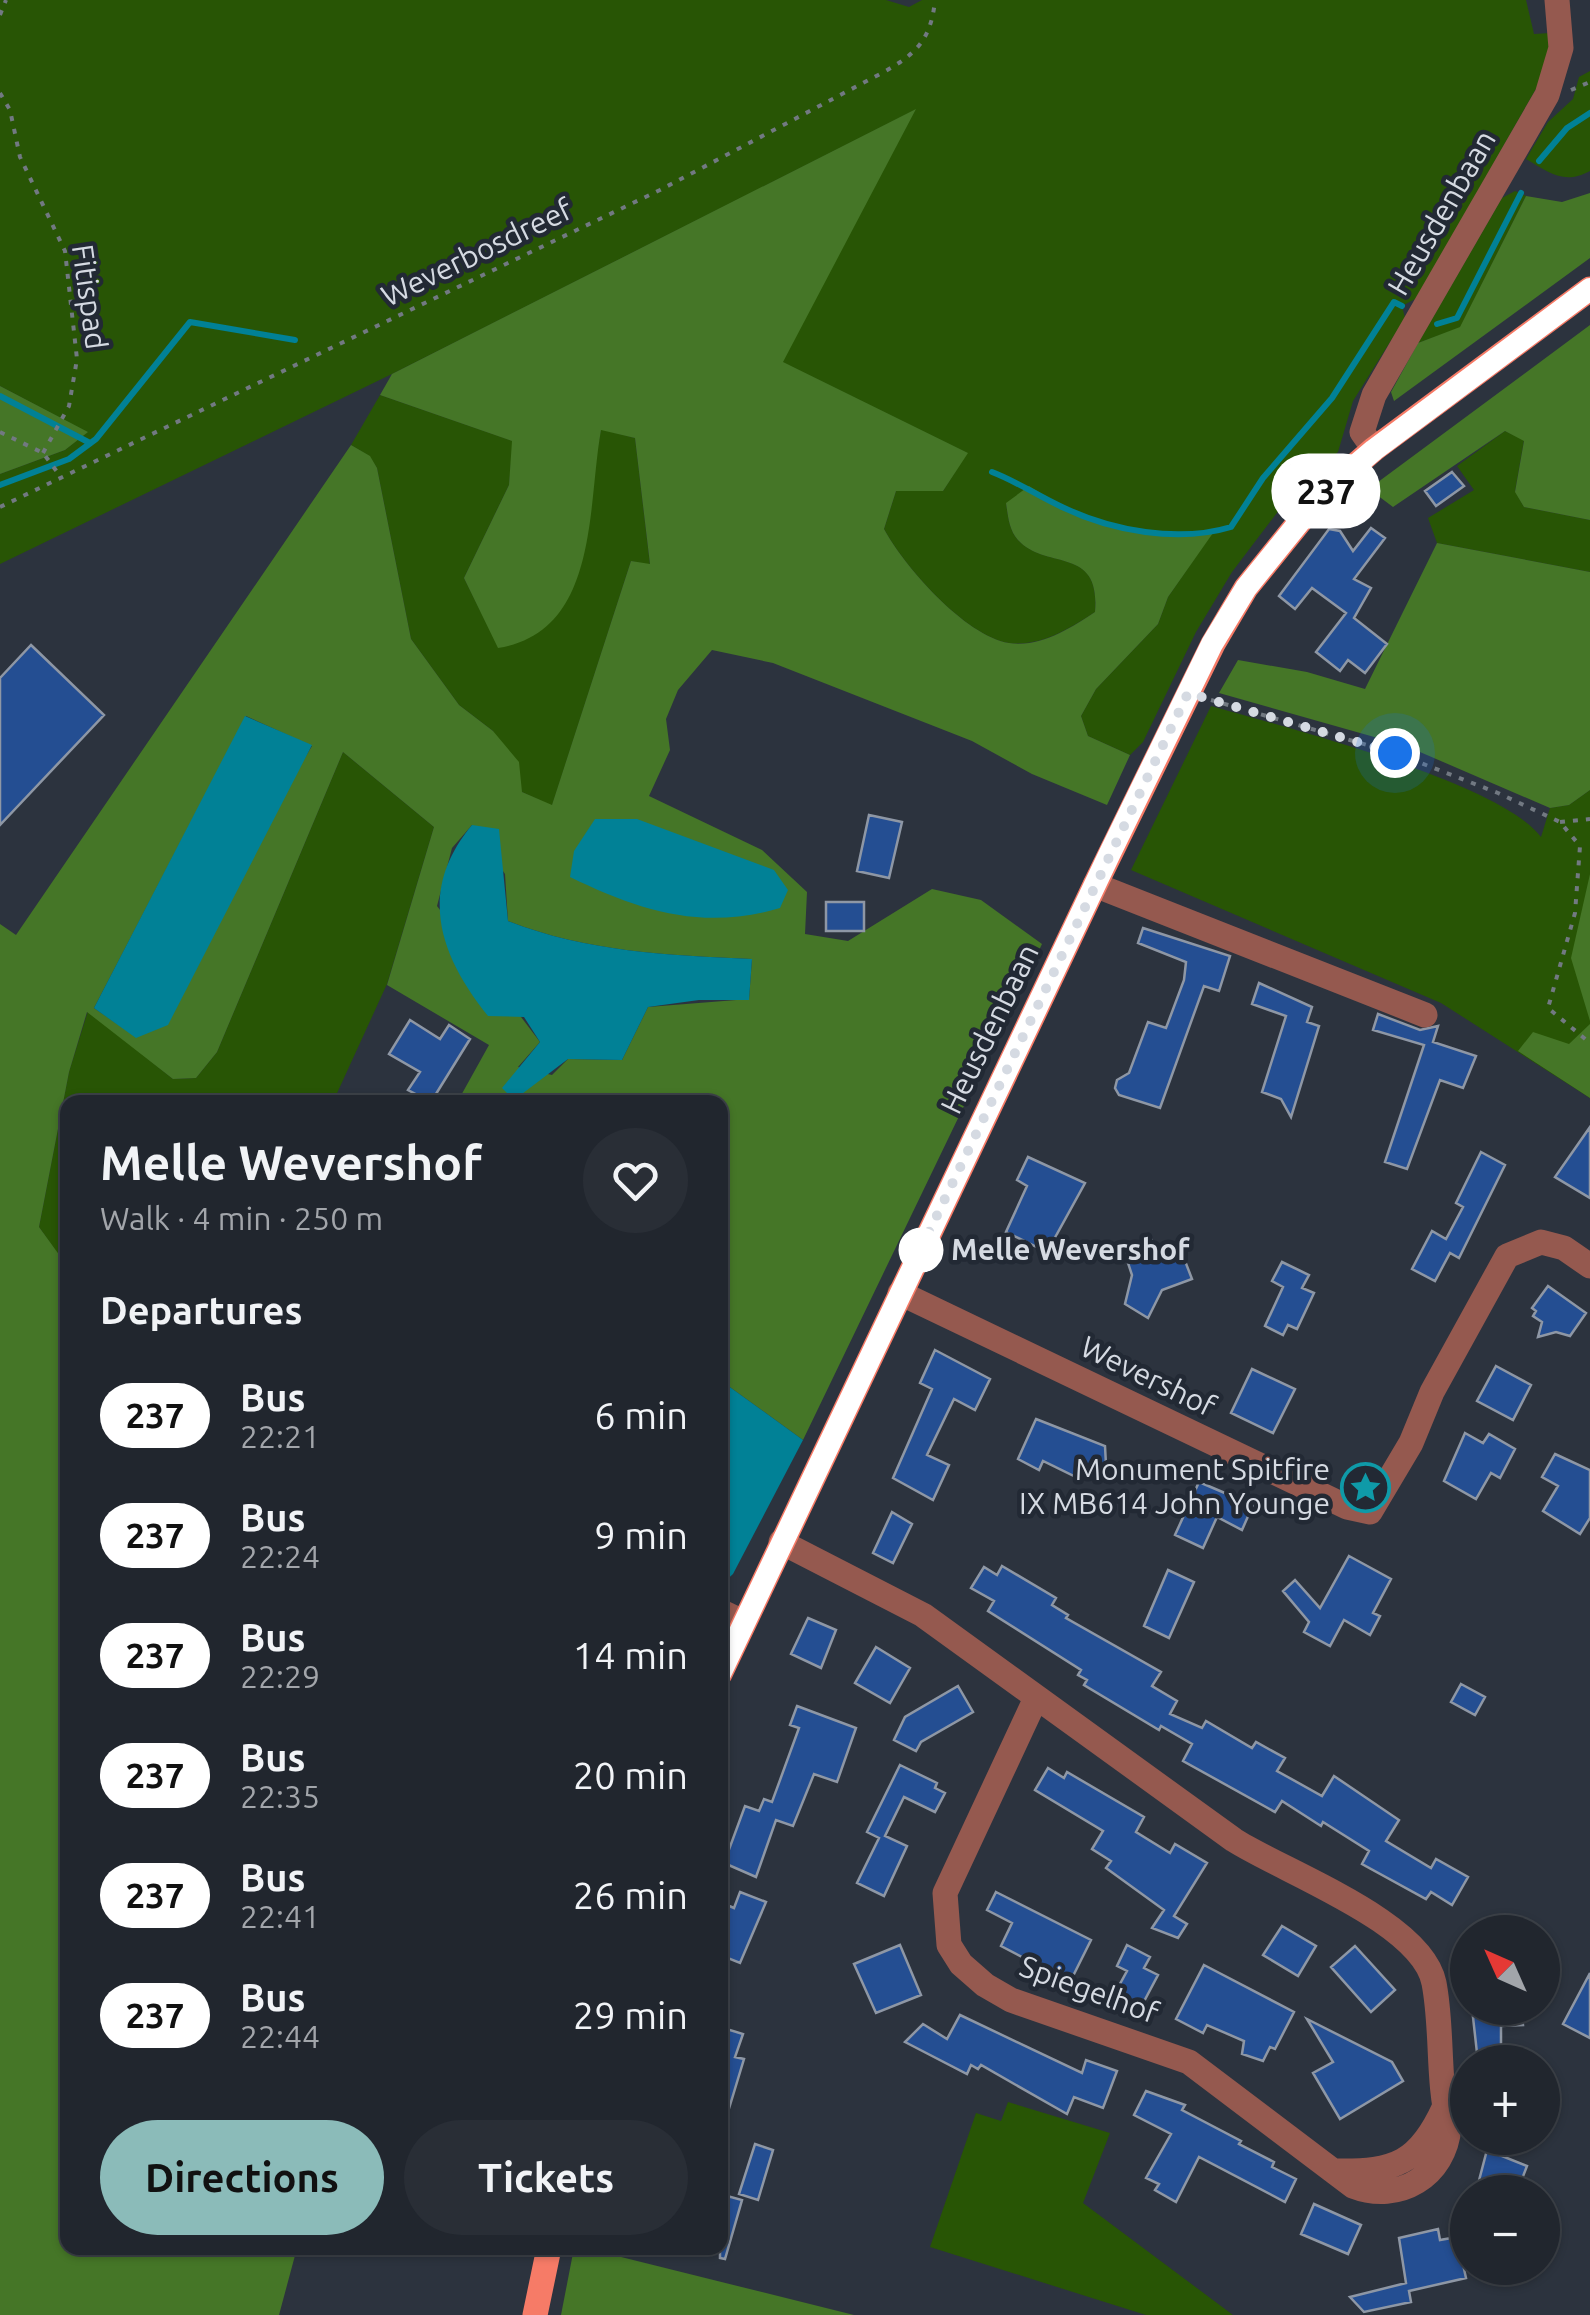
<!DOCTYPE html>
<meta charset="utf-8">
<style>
body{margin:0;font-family:Ubuntu,sans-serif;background:#292e36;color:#f1f3f6;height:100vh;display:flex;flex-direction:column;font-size:38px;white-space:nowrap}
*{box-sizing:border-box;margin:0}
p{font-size:32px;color:#a2a5aa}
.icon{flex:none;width:55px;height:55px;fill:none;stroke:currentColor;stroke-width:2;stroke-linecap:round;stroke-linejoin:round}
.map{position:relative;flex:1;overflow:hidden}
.drawer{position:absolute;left:60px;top:1095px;width:668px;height:1160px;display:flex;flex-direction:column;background:#21262e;border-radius:20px;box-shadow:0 2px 8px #0004,0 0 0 2px #3e434a}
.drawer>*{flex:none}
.badge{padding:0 20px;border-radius:32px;font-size:35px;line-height:65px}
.needle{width:65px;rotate:315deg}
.buttons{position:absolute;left:1450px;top:1915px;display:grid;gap:20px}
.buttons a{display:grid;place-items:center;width:110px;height:110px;border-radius:50%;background:#21262e;box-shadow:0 2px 8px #0004,0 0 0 2px #3e434a;font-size:50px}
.you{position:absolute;width:50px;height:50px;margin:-25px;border:8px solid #fff;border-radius:50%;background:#1a73e8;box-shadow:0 0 0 15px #1a73e833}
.map>.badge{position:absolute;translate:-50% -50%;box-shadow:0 0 0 5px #fff}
h2{padding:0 40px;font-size:38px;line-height:90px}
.round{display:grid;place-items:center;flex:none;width:105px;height:105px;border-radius:52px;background:#292e36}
.summary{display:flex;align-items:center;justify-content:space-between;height:170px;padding:0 40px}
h1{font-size:48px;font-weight:700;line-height:75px}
.primary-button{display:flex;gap:20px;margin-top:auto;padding:20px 40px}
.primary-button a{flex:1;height:115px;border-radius:60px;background:#8bbbb9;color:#111;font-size:40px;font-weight:700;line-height:115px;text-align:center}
.primary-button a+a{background:#292e36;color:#f1f3f6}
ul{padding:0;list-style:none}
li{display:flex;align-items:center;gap:30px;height:120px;padding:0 40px}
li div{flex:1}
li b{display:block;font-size:38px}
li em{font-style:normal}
li .badge{min-width:110px;font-weight:700;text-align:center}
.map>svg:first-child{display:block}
.green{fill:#285505}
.forest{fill:#457627;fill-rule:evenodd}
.water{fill:#018196}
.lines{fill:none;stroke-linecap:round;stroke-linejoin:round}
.stream{stroke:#018196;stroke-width:6}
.building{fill:#244e92;stroke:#8e97a5;stroke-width:2.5}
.path{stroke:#727982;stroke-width:4;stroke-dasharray:5 8;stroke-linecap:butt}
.minor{stroke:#95594f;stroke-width:25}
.major{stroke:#f67b67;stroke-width:25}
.line-casing{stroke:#fff;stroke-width:22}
.line{stroke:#fff;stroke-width:15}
.walk{stroke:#d5dae2;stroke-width:10;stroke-dasharray:0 18}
.stop-dot{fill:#fff;stroke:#fff;stroke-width:5}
.labels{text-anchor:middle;stroke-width:9;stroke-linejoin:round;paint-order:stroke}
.street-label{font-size:30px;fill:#d5dae2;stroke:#222934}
.stop-label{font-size:30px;font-weight:bold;fill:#d5dae2;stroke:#222934;text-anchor:start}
.poi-label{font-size:30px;fill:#d5dae2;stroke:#222934;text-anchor:end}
</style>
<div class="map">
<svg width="1590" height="2315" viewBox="0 0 1590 2315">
<rect width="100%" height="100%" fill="#2c333e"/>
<!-- green -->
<path class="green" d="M0,0H886L909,7L922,0H1526L1534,34L1550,33L1548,64L1537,87L1417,298L1402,306L1405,318L1353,401L1338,452L1292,493L1232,572L1196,632L1143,742L1130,755L1088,736L1081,716L1096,689L1158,624L1168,597L1212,533L1180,535L1120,527L1062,507L1006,503C1008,516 1009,530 1018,540C1047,571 1101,545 1095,612C1071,628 1040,647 1009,643C965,636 904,566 884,529L896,491H943L967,453L782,362L915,110L392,374L0,564V474L65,450L87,432L0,386Z
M1590,71V171C1564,185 1550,173 1526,159L1548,122L1573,99L1579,77Z
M1515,191L1526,196L1460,328L1418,343L1502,198Z
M380,395L513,441L509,485L464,578L499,648L591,486L601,429L635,438L650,565L631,561L552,806L522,792L493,731L459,705L411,639L377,468L369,456L351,445Z
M1505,431L1524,440L1515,491L1524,507L1590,520V572L1437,543L1428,518L1474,490L1457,466Z
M1211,706C1284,727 1500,782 1541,837L1550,808L1569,805L1590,790V1098L1441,1003L1131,870Z
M343,752L434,827L387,984L333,1102H68L67,1267L39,1227L69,1072L88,1011L173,1079L196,1078L217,1052Z
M1008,2102L1110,2133L1083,2203L1233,2315H1146L930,2247L976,2113L1001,2121Z"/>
<!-- forest -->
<path class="forest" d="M916,109L783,362L968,453L943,491H896L884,529C904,566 965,636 1009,643C1040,648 1071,628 1095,612C1101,545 1046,571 1018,540C1009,530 1008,516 1006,503L1029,486C1084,522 1147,538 1213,533L1168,597L1158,624L1096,689L1081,716L1088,736L1130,755L1107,805L1032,774L972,741L773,663L712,650L678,690L666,719L670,750L649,796L762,850L807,892L805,934L848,941L932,889L981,900L1042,944L803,1440L720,1380V1102H465L459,1099L489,1045L387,985L434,827L343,752L217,1052L196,1078L173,1079L87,1012L69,1072L39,1227L68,1267V2248H297L279,2315H0V924L16,935L351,445L370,456L377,468L411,639L459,705L493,731L519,762L522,792L552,805L631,561L650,564L635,438L601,430C587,508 599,632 498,648L464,578L509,485L512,441L380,395L392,374ZM246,716L312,746L136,1037L94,1008ZM472,825L505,874L508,921C587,952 667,955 752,959L749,999L648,1007L622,1060L568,1059L552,1075L518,1067L540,1042L437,906L452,848Z
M1590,193V258L1394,401L1391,392L1418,343L1460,327L1526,196L1562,202Z
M1590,325V520L1524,507L1515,492L1524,441L1505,431L1393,507L1373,492L1374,485Z
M0,386L88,432L65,450L0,474Z
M1437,543L1590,572V790L1569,805L1550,808L1406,746L1219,693L1238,660L1307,672L1365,689Z
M1590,874V1021L1571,958Z
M1590,1024V1098L1518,1051L1533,1032L1569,1044Z
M574,2248H585L854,2315H561Z"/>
<!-- water -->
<path class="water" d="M245,716L312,745L168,1025L136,1038L94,1008Z
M595,819H637L774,870L788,890L780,908C703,931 640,911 570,877L574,851Z
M472,825L499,829L508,921C587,952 668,955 752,959L749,1000H699L648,1007L622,1060L568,1059L514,1100L502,1088L540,1042L524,1017L488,1016C439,955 417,891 472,825Z
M720,1380L803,1440L733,1574L720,1586Z"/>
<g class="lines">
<!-- stream -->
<path class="stream" d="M1539,161L1567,128L1590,113
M1437,324L1457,318L1521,193
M0,396L90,443
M992,472C1018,482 1038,496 1062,507C1112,531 1178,543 1231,527L1263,478L1332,398L1394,302L1402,306
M0,485L69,459L96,439L190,322L295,340"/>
</g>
<!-- building -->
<path class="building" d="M1452,472L1464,486L1436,506L1425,491Z
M1371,528L1385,538L1354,579L1371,588L1354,618L1387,644L1365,673L1348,660L1340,671L1316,652L1346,613L1312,588L1295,609L1279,596L1329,529L1340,531L1353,551Z
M31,645L104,715L0,825V678Z
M869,815L902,822L889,878L857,871Z
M826,902H864V931H826Z
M1143,928L1230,956L1219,991L1204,986L1160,1108L1119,1095L1115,1088L1117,1080L1129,1073L1148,1022L1166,1028L1184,980L1186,962L1138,943Z
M1259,983L1312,1007L1307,1022L1319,1026L1291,1117L1281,1099L1262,1092L1286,1016L1252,1004Z
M1378,1014L1420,1030L1438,1026L1433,1042L1476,1056L1463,1088L1440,1080L1407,1169L1385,1162L1424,1045L1373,1030Z
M410,1020L440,1039L449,1025L470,1039L431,1102L408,1090L420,1072L389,1054Z
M1590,1127V1198L1555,1177Z
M1481,1152L1505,1165L1459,1258L1450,1253L1435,1281L1412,1269L1432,1231L1446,1239L1463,1207L1456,1203Z
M1028,1157L1085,1183L1047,1252L1006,1232L1027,1186L1017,1180Z
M1151,1239L1160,1255L1180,1248L1192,1279L1162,1290L1148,1318L1125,1304L1132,1275L1123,1248Z
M1282,1262L1309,1275L1302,1288L1314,1293L1297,1329L1288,1325L1283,1335L1265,1326L1283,1287L1272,1281Z
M1548,1286L1586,1313L1570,1336L1556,1332L1538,1337L1542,1322L1533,1316L1536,1311L1532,1308Z
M935,1350L990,1379L975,1410L954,1399L927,1455L949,1465L933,1500L893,1478L932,1389L920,1383Z
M1496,1366L1531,1385L1513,1420L1477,1401Z
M1252,1369L1295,1389L1273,1433L1231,1413Z
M1036,1419L1105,1446L1106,1465L1091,1476L1079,1470L1076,1477L1043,1461L1039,1470L1018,1459Z
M1465,1433L1483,1443L1489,1434L1515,1449L1500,1478L1491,1473L1476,1499L1444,1481Z
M1555,1454L1590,1470V1518L1580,1534L1543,1511L1558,1486L1542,1477Z
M1199,1482L1253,1505L1242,1530L1217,1517L1203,1548L1175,1535Z
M892,1512L912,1524L893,1563L873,1553Z
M1349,1556L1391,1579L1373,1613L1380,1616L1370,1635L1344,1620L1330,1646L1304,1632L1309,1622L1283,1591L1295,1580L1320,1608Z
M1002,1566L1056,1598L1052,1605L1068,1615L1066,1618L1161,1672L1152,1686L1177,1701L1170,1714L1202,1728L1206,1721L1252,1748L1256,1742L1285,1758L1277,1771L1322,1796L1334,1776L1399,1820L1386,1841L1431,1868L1436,1859L1468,1877L1452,1905L1431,1892L1426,1899L1362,1864L1369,1851L1323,1822L1321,1826L1282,1801L1275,1812L1183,1761L1192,1744L1161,1726L1159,1730L1084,1685L1087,1680L1078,1675L1081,1670L988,1611L994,1601L971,1588L984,1567L997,1575Z
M1168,1570L1194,1582L1169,1638L1144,1626Z
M808,1618L836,1630L821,1668L791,1654Z
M876,1647L910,1668L890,1703L855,1683Z
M1461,1684L1485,1697L1475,1715L1451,1702Z
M958,1686L973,1712L921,1742L916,1751L894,1740L905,1717Z
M797,1706L856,1728L837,1782L814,1774L793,1826L776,1820L756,1877L724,1863L745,1806L759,1811L764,1799L772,1802L799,1728L790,1725Z
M900,1765L937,1783L935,1788L945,1793L935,1812L904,1797L885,1836L907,1846L884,1896L857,1883L879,1838L867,1832Z
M1048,1768L1064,1778L1067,1772L1144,1817L1136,1832L1170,1853L1175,1844L1207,1863L1174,1916L1187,1924L1178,1938L1152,1928L1164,1910L1106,1868L1111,1861L1092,1849L1103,1831L1035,1790Z
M740,1892L766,1902L740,1963L720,1955V1902L734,1908Z
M996,1892L1091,1940L1070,1982L1001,1946L1012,1923L987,1910Z
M1282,1926L1316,1946L1298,1976L1263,1955Z
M900,1945L921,1995L876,2013L854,1964Z
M1127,1945L1150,1957L1144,1968L1158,1975L1141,2007L1115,1993L1127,1971L1117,1966Z
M1355,1946L1395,1990L1371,2012L1331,1967Z
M1204,1965L1294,2012L1275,2049L1270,2047L1263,2061L1242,2054L1244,2041L1207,2025L1203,2033L1176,2019Z
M1590,1973V2038L1563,2024Z
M1472,2008H1521L1523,2025L1501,2026V2062H1478Z
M960,2015L1082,2073L1086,2060L1117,2071L1103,2108L1074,2097L1067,2114L981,2065L978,2069L971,2065L967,2074L905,2042L923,2024L947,2039Z
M1307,2019L1392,2062L1403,2081L1340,2119L1313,2073L1333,2062Z
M720,2027L743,2034L735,2057L744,2059L724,2125L720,2124Z
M1146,2091L1185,2105L1182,2110L1241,2141L1239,2144L1274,2162L1272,2167L1296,2179L1285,2202L1199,2157L1176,2202L1155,2190L1159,2184L1146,2178L1171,2134L1134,2115Z
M755,2144L773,2150L758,2200L739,2194Z
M1487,2150L1527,2166L1517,2192H1476Z
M720,2194L742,2200L725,2259L720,2258Z
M1314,2204L1361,2225L1348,2254L1301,2234Z
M1438,2229L1440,2240L1457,2237L1466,2278L1409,2291L1411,2302L1364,2312L1350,2297L1406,2283L1399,2238Z"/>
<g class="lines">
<!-- path -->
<path class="path" d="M0,15L6,0
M1571,90L1590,82
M0,93L10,110L20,157L65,251L77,359L69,406L43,453
M0,432L43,453L61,477
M0,507L660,190L880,74C915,55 931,41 935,0
M1211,700L1395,753L1498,793L1560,822L1580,846L1575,913L1548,1008L1590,1043
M1560,822L1590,819"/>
<!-- minor -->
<path class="minor" d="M1374,449L1362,432L1374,395L1547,95L1561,48L1557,0
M1095,885L1425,1015
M900,1293L1347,1507L1370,1512L1411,1443L1432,1392L1507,1256L1541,1242L1564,1248L1590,1266
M781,1542L923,1615L1234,1840C1286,1873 1422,1922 1434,1983C1443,2030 1437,2080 1449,2127C1445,2176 1399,2204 1353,2186L1189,2062L1011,2000L985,1985L961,1964L949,1945L945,1893L1036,1698
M720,1611L743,1622
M1336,2171C1395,2172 1419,2163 1444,2108"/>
<!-- major -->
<path class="major" d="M720,1674L1095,885L1213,644L1246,588L1322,494L1374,449L1590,289
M535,2315L549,2248"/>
</g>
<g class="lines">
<defs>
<path id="line" d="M720,1674L1110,853L1212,644L1246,588L1322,494L1374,450L1590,289"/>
</defs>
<!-- line casing -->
<use href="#line" class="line-casing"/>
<!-- line -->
<use href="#line" class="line"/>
<!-- walk -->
<path class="walk" d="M921,1250L917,1257L1188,693L1395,753"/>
</g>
<!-- icons -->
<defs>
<symbol id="sight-ring" viewBox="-11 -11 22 22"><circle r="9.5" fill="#222934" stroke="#0f9aa8" stroke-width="1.5"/><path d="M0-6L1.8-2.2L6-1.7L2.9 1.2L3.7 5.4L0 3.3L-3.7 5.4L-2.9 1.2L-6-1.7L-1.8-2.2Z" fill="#0f9aa8"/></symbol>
</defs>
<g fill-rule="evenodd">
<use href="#sight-ring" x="1338" y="1460" width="55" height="55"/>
</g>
<!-- markers -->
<circle class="stop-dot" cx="921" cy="1250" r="20"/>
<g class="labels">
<!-- street labels -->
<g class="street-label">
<text transform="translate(1442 213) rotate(-60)" y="10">Heusdenbaan</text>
<text transform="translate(477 253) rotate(-26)" y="10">Weverbosdreef</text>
<text transform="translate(89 297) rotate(82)" y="10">Fitispad</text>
<text transform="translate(990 1029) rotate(-64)" y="10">Heusdenbaan</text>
<text transform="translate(1148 1377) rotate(26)" y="10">Wevershof</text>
<text transform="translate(1089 1990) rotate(20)" y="10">Spiegelhof</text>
</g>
<!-- stop labels -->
<g class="stop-label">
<text x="951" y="1260">Melle Wevershof</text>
</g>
<!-- poi labels -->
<g class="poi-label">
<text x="1330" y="1480">Monument Spitfire<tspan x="1330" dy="34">IX MB614 John Younge</tspan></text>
</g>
</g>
</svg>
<div class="buttons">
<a><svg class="needle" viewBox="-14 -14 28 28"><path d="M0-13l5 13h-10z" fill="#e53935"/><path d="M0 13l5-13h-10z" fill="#a2a5aa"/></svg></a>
<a>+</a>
<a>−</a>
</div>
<div class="you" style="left:1395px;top:753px"></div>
<b class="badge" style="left:1326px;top:491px;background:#fff;color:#111">237</b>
<section class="drawer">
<div class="summary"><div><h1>Melle Wevershof</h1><p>Walk · 4 min · 250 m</p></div><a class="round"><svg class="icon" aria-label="heart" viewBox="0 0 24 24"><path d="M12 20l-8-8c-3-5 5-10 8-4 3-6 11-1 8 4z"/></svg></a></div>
<h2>Departures</h2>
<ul>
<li><span class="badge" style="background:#fff;color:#111">237</span><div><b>Bus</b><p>22:21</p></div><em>6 min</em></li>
<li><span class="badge" style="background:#fff;color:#111">237</span><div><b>Bus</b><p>22:24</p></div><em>9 min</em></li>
<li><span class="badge" style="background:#fff;color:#111">237</span><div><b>Bus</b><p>22:29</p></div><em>14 min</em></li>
<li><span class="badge" style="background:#fff;color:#111">237</span><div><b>Bus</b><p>22:35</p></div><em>20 min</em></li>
<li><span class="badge" style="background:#fff;color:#111">237</span><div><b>Bus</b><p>22:41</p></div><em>26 min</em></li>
<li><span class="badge" style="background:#fff;color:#111">237</span><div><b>Bus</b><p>22:44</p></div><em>29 min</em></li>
</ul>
<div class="primary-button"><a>Directions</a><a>Tickets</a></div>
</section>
</div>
